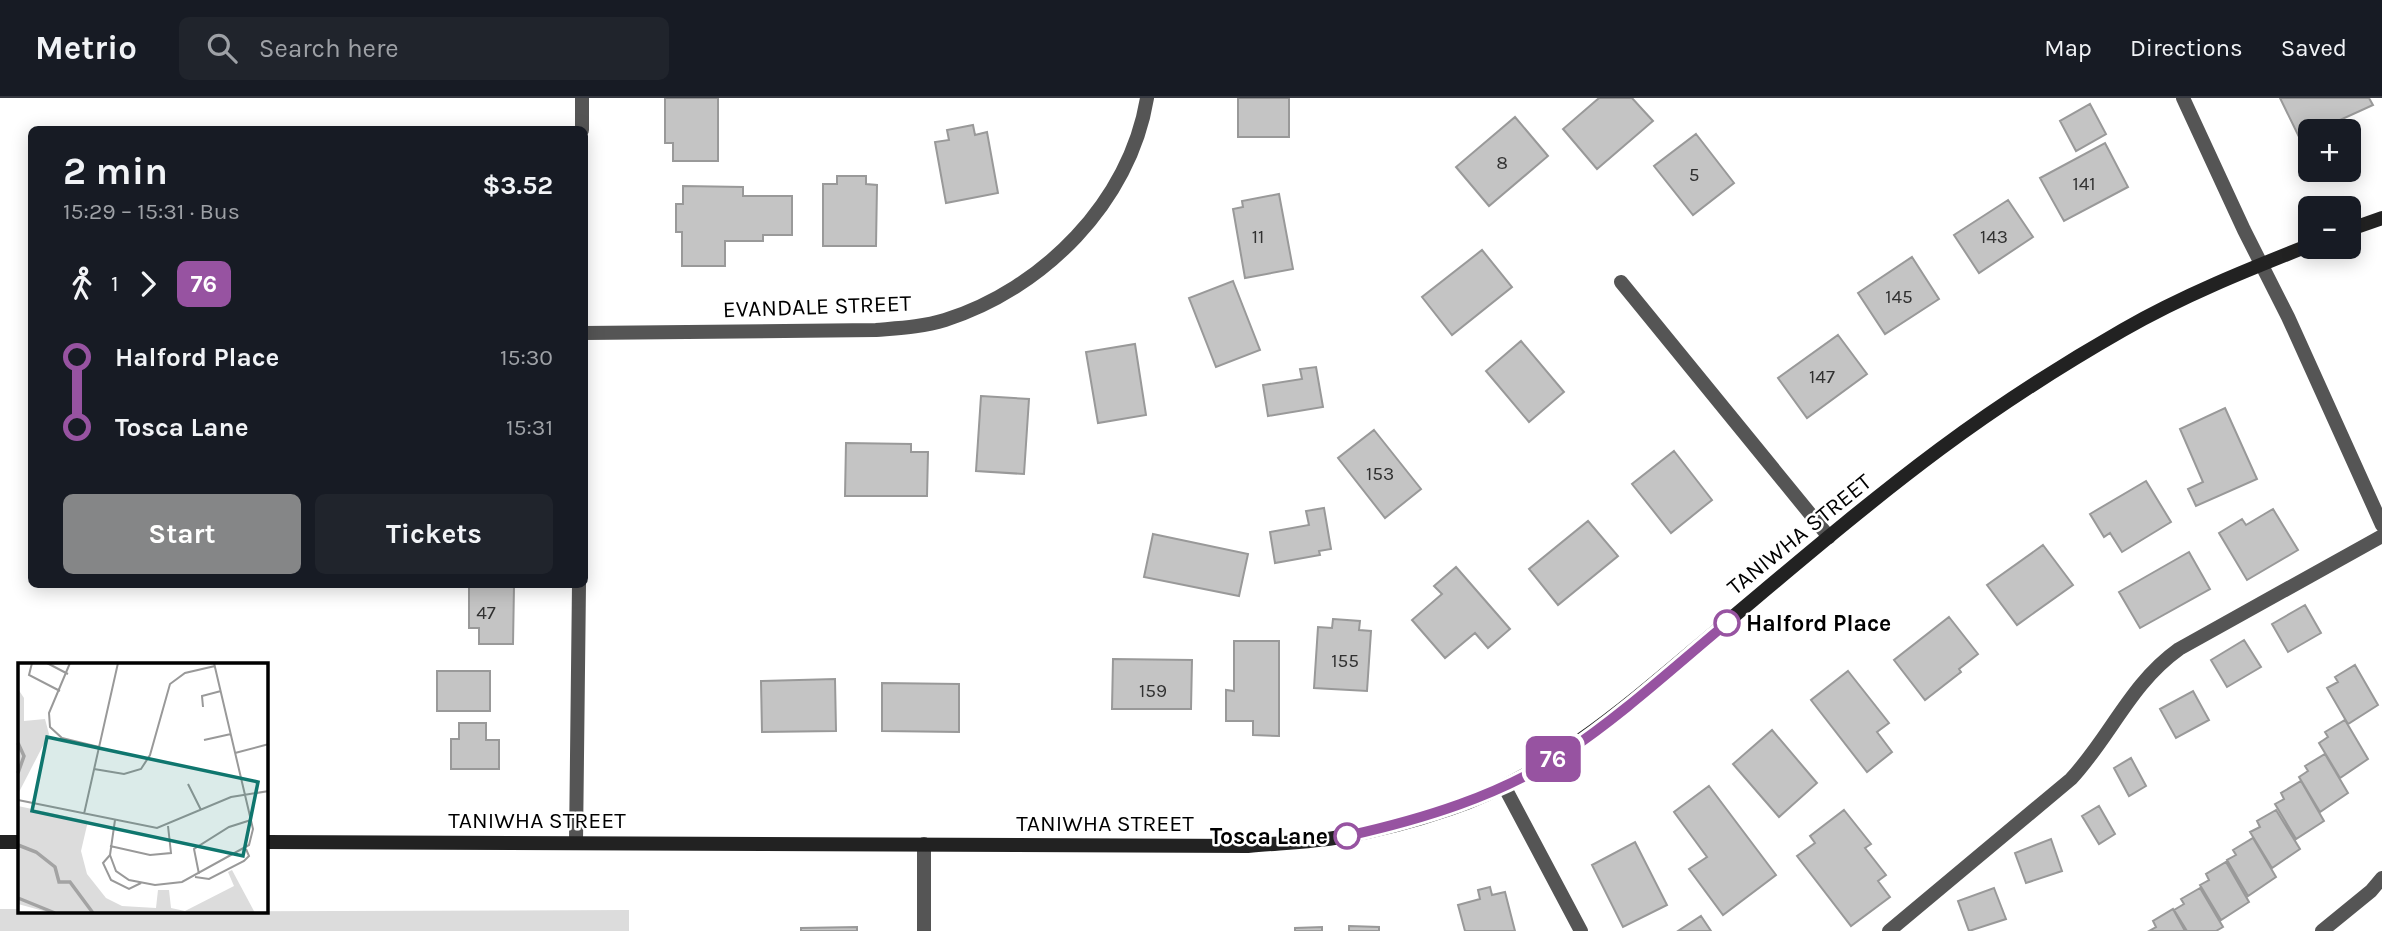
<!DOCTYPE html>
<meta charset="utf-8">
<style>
body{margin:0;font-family:Karla,sans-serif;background:#20242c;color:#f1f3f6;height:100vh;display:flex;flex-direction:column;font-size:26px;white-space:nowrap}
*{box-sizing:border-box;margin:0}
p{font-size:23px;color:#9ea1a6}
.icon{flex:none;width:38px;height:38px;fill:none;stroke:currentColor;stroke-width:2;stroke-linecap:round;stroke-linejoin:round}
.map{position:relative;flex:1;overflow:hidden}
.sheet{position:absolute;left:28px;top:28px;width:560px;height:462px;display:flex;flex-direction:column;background:#171b24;border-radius:10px;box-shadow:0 4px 18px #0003}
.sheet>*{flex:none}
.badge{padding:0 14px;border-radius:10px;font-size:24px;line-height:46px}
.fabs{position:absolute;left:2298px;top:21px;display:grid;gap:14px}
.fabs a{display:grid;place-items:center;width:63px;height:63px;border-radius:10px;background:#171b24;box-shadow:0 4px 18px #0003;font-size:35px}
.map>.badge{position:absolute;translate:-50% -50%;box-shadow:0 0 0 4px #fff}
.legs{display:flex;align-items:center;gap:10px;height:77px;padding:0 35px;font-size:23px}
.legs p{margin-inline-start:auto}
.head{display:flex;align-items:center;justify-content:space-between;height:119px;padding:0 35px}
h1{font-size:38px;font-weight:700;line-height:52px}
.action{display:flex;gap:14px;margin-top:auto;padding:14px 35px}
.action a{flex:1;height:80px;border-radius:10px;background:#858687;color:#fff;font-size:28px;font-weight:700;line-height:80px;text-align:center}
.action a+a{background:#20242c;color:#f1f3f6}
ul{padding:0 35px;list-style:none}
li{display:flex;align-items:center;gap:24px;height:70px;font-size:26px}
li i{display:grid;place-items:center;width:10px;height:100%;margin:0 9px;background:currentColor}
li i::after{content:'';width:18px;height:18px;margin:-9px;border:5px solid;border-radius:50%;background:#171b24}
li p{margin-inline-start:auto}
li:first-child i{background:linear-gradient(#0000 50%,currentColor 0)}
li:last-child i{background:linear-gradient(currentColor 50%,#0000 0)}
header{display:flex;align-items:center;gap:42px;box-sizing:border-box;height:98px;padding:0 35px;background:#171b24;border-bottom:2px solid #363941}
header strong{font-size:33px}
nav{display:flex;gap:38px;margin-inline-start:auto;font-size:24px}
.search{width:490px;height:63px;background:#20242c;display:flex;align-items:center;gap:18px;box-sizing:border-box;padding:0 24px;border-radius:10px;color:#9ea1a6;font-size:26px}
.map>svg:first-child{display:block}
.green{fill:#dcdcdc}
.building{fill:#c4c4c4;stroke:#999;stroke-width:2}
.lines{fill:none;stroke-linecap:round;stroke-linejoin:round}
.street{stroke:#555;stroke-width:14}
.secondary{stroke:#222;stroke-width:14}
.line-1-casing{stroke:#fff;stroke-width:16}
.line-1{stroke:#9753a1;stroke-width:10}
.stop-1-dot{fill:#fff;stroke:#9753a1;stroke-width:3.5}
.labels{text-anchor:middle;stroke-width:5;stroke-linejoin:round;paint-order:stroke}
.number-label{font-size:19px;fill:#313131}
.street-label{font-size:23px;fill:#000;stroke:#fff}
.stop-label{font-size:23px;font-weight:bold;fill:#000;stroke:#fff;text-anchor:start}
.inset-river{fill:none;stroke:#a3a3a3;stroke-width:3.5}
.inset-road{fill:none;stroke:#999;stroke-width:2}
.view{fill:#0f766e;fill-opacity:0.15;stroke:#0f766e;stroke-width:3.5}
.inset-edge{fill:none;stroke:#000;stroke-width:3.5}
</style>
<header>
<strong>Metrio</strong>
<div class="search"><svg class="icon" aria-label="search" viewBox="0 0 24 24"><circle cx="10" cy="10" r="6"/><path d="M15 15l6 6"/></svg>Search here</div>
<nav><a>Map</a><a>Directions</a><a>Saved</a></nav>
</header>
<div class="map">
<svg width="2382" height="833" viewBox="0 0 2382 833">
<rect width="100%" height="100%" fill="#fff"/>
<!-- green -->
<path class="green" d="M0,811H19V814L629,812V833H0Z"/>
<!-- building -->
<path class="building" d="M665,0H718V63H673V45H665Z
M1238,0H1289V39H1238Z
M1599,0H1632L1653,23L1597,71L1563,31Z
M2280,0H2369L2373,7L2316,33H2310V36L2300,41Z
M2090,6L2106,36L2076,53L2060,23Z
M1515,19L1548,58L1489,108L1456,69Z
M973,27L975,37L987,34L998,95L946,105L935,44L949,42L947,32Z
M1696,36L1734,85L1693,117L1654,68Z
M2105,45L2128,89L2064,123L2040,80Z
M837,78H866V86L877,87L876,148H823V86H837Z
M683,88L743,89V98H792V137H763V143H725V168H682V134H676V106H683Z
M1279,96L1293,171L1245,180L1233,111L1243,109L1242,103Z
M2008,102L2033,139L1979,175L1954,137Z
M1482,152L1512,189L1452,237L1422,199Z
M1912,159L1939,201L1885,236L1858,195Z
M1233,183L1260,252L1216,269L1189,200Z
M1838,237L1867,276L1807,320L1778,280Z
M1521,243L1564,294L1529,324L1486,273Z
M1135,246L1146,317L1098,325L1086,254Z
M1316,269L1323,309L1268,318L1263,287L1302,281L1300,271Z
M981,298L1029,301L1024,376L976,373Z
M2225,310L2257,381L2196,408L2188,391L2203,384L2180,331Z
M1374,332L1421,391L1385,420L1338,360Z
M846,345L911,346V354H928L927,398H845Z
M1674,353L1712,402L1671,435L1632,386Z
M2146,383L2171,424L2122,454L2110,435L2104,439L2090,416Z
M1324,410L1331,451L1319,453L1320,457L1275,465L1270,434L1309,427L1306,413Z
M2273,411L2298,452L2247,482L2219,435L2242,421L2246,427Z
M1588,423L1618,458L1558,507L1529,471Z
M1153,436L1248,456L1239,498L1144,479Z
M2043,447L2073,487L2017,527L1987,487Z
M2189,454L2210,491L2140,530L2119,494Z
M1456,469L1510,531L1488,550L1475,535L1445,560L1412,522L1442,496L1434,488Z
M469,487L514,488L513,546H479V530H469Z
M2305,507L2321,535L2288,554L2272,526Z
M1949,519L1978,556L1959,571L1961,574L1925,602L1894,562Z
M1333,521L1360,523L1359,532L1371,533L1367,593L1314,590L1318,529L1332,530Z
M2244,542L2261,569L2227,589L2211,562Z
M1234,543H1279V638L1253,637V623H1226V592L1234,593Z
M1113,561L1192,562L1191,611H1112Z
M2355,567L2378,607L2348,626L2327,590L2338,584L2335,579Z
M437,573H490V613H437Z
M1848,573L1889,625L1877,634L1892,654L1867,674L1811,602Z
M835,581L836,633L762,634L761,583Z
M882,585L959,586V634L882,633Z
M2193,593L2209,622L2176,640L2160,611Z
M2345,622L2368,661L2340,680L2319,645L2328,639L2325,634Z
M459,625H486V642H499V671H451V641H459Z
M1772,632L1817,685L1779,719L1733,666Z
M2325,656L2348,695L2320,714L2299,679L2308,673L2305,668Z
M2131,660L2146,688L2129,698L2114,670Z
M2301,683L2324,723L2296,741L2275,706L2284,701L2281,695Z
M1709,688L1776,777L1723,817L1689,771L1707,759L1674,714Z
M2099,708L2115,736L2099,746L2082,718Z
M1844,712L1871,746L1865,750L1886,777L1878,783L1890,799L1851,828L1797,758L1815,745L1810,738Z
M2276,712L2300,751L2272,770L2250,734L2260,729L2257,723Z
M2253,740L2276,779L2248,798L2227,762L2236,757L2233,752Z
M2051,741L2062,773L2026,785L2015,755Z
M1635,744L1667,807L1623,829L1592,767Z
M2226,764L2249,804L2221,822L2200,787L2209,782L2206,776Z
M1490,789L1492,797L1505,794L1515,833H1465L1458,807L1480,801L1478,792Z
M1994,790L2006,821L1969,833L1958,803Z
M2200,790L2223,829L2216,833H2187L2174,812L2184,806L2181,801Z
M2173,811L2185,833H2149L2156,829L2153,823Z
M1701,818L1711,833H1678Z
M1349,828L1379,829V833H1349Z
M857,829V833H801V830Z
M1322,829V833H1295V830Z"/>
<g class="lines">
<!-- street -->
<path class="street" d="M2183,0L2244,132L2288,219L2382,427
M582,32V0
M1621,184L1829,439
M584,235L876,232C899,230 922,229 945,222C1043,191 1130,104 1147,0
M1504,688L1581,833
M576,745L579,486
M924,746V833
M1889,833L2071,681C2111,638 2130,586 2179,551L2382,438
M2322,833L2371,793L2382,780"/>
<!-- secondary -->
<path class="secondary" d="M2348,132L2382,120
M0,744H19
M266,744L1248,748C1279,745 1311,744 1341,739C1378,733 1415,723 1450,711C1548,677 1625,610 1703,544C1781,479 1858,412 1940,351C1998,308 2060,268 2123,232C2182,198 2247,172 2310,147"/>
</g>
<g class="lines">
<defs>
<path id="line-1" d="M1347,738C1423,721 1499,698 1565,655C1622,617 1674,569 1727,525"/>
</defs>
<!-- line-1 casing -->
<use href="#line-1" class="line-1-casing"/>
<!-- line-1 -->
<use href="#line-1" class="line-1"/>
</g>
<!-- markers -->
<g class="stop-1-dot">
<circle cx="1727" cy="525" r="12"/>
<circle cx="1347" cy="738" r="12"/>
</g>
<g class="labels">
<!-- number labels -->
<g class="number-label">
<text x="1502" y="71">8</text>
<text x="1694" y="83">5</text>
<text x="2084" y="92">141</text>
<text x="1258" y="145">11</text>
<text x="1994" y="145">143</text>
<text x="1899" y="205">145</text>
<text x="1822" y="285">147</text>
<text x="1380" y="382">153</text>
<text x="486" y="521">47</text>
<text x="1345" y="569">155</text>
<text x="1153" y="599">159</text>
</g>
<!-- street labels -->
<g class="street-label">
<text transform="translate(817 208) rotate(-2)" y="8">EVANDALE STREET</text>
<text transform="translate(1799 436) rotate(-39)" y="8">TANIWHA STREET</text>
<text x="537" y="730">TANIWHA STREET</text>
<text x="1105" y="733">TANIWHA STREET</text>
</g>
<!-- stop labels -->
<g class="stop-label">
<text x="1746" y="533">Halford Place</text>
<text x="1328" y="746" text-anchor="end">Tosca Lane</text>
</g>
</g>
<!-- overview -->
<g transform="translate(18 565)">
<rect width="250" height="250" fill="#fff"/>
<path d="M0,26L6,35V58L27,56L31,71L0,131ZM0,143L70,158L63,188L69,211L88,235L104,243L138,245L140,227H151L153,245L167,248L216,223L210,209L214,207L237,250H33L0,241Z" fill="#dcdcdc"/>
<path class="inset-river" d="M0,80L6,93L0,110M0,182L18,189L37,204L41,219H52L75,250M0,235L37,250"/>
<path class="inset-road" d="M14,0L11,12L42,28M29,0L50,11M52,0L31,50L32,64L44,75L81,84M185,44L184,33L203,28M186,77L213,71M217,90L251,81M76,106L106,111L123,106L132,92L152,21L167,10L197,3M170,121L183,147M0,137L139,165L213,134L251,128M66,151L100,0M97,157L92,192L98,208L111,217L137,222L164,219L231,182L235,166L196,0M92,183L132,192L153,190L150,163M92,192L85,200L93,217L111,226L123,220M181,211L176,186L211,164L233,157M177,214L191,216L226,198L231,193L228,186"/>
<path class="view" d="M29,74L240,119L225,193L14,148Z"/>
<rect width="250" height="250" class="inset-edge"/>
</g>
</svg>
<div class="fabs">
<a>+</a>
<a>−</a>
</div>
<b class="badge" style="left:1553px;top:661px;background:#9753a1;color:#fff">76</b>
<section class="sheet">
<div class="head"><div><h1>2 min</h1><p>15:29 – 15:31 · Bus</p></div><b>$3.52</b></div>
<div class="legs"><svg class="icon" aria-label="walk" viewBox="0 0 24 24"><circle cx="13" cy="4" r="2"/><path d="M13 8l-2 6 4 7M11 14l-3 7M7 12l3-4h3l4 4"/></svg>1<svg class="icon" aria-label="forward" viewBox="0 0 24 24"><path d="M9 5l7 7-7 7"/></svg><b class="badge" style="background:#9753a1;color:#fff">76</b></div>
<ul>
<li><i style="color:#9753a1"></i><b>Halford Place</b><p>15:30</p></li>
<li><i style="color:#9753a1"></i><b>Tosca Lane</b><p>15:31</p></li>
</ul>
<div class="action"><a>Start</a><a>Tickets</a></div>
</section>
</div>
